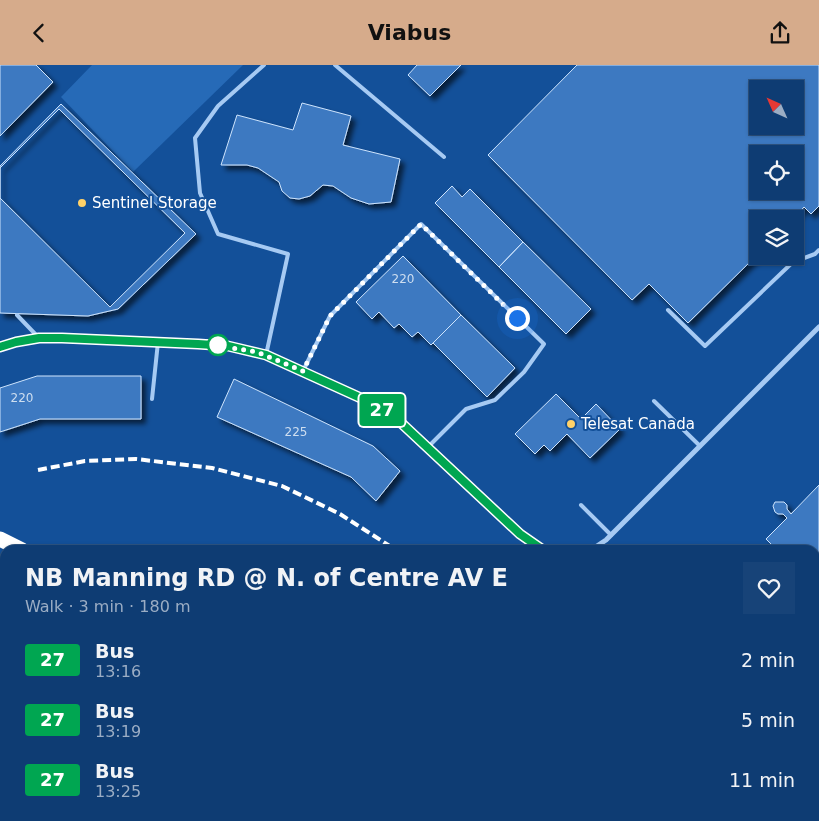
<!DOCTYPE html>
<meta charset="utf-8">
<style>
body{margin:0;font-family:"DejaVu Sans",sans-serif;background:#174378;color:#f1f3f6;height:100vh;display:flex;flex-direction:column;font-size:19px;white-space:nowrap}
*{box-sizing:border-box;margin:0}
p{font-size:16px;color:#9badc4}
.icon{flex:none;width:28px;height:28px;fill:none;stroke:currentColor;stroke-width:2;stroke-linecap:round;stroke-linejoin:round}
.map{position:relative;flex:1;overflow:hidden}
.details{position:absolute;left:0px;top:480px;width:820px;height:276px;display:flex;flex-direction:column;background:#0e3c73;border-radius:15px 15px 0 0;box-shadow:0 1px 4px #0004,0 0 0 1px #2e5685}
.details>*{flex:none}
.badge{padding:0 10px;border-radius:4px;font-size:18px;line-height:32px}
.needle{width:32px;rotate:315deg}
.fabs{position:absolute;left:749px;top:15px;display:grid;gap:10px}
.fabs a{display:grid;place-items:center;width:55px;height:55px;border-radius:0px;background:#0e3c73;box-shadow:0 1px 4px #0004,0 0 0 1px #2e5685;font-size:25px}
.you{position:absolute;width:25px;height:25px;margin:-12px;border:4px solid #fff;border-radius:50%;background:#1a73e8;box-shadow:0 0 0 8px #1a73e833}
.map>.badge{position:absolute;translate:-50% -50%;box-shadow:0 0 0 2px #fff}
.round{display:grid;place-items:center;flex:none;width:52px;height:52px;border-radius:0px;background:#174378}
.overview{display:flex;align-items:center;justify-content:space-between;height:85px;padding:0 25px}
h1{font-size:24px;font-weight:700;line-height:38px}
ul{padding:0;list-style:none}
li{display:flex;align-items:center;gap:15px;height:60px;padding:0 25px}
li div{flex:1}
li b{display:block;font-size:19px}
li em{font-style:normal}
li .badge{min-width:55px;font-weight:700;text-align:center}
header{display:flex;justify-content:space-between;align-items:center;height:65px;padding:0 25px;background:#d6ab8b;color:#111;font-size:22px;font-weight:700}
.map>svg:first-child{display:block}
.green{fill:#266ab7}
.building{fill:#3c79c1;stroke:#cee4fd;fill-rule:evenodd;filter:url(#shadow)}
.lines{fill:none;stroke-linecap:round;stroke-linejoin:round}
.service{stroke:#a6caf3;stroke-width:4}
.minor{stroke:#a6caf3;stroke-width:5}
.motorway{stroke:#fff;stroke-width:15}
.rail{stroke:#fff;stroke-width:4;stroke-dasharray:9 4;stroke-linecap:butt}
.line-casing{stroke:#fff;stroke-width:11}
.line{stroke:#00a651;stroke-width:8}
.walk{stroke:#fff;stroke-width:5;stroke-dasharray:0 9}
.poi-dot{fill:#ffd168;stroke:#135099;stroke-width:2}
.stop-dot{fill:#fff;stroke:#00a651;stroke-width:2.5}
.labels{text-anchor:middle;stroke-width:4;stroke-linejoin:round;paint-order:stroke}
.number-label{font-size:12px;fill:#cedef0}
.poi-label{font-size:15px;fill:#fff;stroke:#135099;text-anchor:start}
</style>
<header><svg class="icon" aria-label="back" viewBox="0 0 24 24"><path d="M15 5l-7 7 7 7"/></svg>Viabus<svg class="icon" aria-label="share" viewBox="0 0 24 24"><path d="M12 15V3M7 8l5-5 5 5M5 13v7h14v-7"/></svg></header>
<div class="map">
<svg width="819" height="756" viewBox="0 0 819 756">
<defs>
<filter id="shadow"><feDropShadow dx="4.5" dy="4.5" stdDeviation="2.5" flood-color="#0009"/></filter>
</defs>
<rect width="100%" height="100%" fill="#135099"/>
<!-- green -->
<path class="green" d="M92,0H243L133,107L61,32Z"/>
<!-- building -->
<path class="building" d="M0,0H36L53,17L0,71Z
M417,0H461L430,31L408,10Z
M577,0H819V141L811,149L804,142L793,154H758V189L688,258L649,219L632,235L488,90ZM758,24H795V61H758ZM758,89H795V126H758Z
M302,38L351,51L343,80L400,94L391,137L369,139L351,133L333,121L323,120L310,131L299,134L290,133L282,126L279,117L258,103L247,100H221L237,50L293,65Z
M61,39L196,169L118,244L88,251L0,248V101Z
M59,44L185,168L110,242L0,133V103Z
M452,121L462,132L470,124L523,177L499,202L435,138Z
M523,177L591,244L566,269L499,202Z
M403,191L461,250L431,280L418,267L412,272L399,259L394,263L379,247L372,254L356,237Z
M461,250L515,303L487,332L433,278Z
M37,311H141V354H40L0,367V323Z
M234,314L373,381L400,406L376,436L351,412L217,352Z
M556,329L581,354L596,339L620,364L590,393L567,369L550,386L544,380L535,389L515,369Z
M819,420V702L815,706V485H777L766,474L787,453L783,449H778L775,447L773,441L775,437H784L787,440V444L791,449Z"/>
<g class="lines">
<!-- service -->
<path class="service" d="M264,0L218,41L195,73L200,128L218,169L288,189L266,290
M335,0L444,92
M668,245L705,281L793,197L815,189L819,185
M17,250L39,273
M303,306L330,251L421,159L544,279L524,307L495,335L466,344L427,383
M152,334L158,277
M654,336L700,381
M581,440L611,470"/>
<!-- minor -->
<path class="minor" d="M0,282L17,277L39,273H62L198,279L228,281L266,290L374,339L398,355L520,469L543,485
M591,485L606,475L819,262"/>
<!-- motorway -->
<path class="motorway" d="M0,474L22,485
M0,559L5,562
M285,751L291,756
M350,751L357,756
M466,751L473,756
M529,751L537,756"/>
<!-- rail -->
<path class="rail" d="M38,405L85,396L136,394L212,403L282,421L340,449L396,485
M816,705L819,708
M752,751L759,756"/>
</g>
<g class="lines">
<defs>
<path id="line" d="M0,282L16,277L39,273H62L198,279L228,281L266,290L374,339L398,355L520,469L543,485"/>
</defs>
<!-- line casing -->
<use href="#line" class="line-casing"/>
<!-- line -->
<use href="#line" class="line"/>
<!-- walk -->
<path class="walk" d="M218,280H213L257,287L303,306L330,251L421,159L517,253"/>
</g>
<!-- markers -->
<g class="poi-dot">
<circle cx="82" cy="138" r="5"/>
<circle cx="571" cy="359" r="5"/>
</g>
<circle class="stop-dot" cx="218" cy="280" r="10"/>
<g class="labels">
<!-- number labels -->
<g class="number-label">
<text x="403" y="218">220</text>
<text x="22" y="337">220</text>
<text x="296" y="371">225</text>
</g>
<!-- poi labels -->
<g class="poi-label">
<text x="92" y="143">Sentinel Storage</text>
<text x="581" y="364">Telesat Canada</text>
</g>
</g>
</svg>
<div class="fabs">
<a><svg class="needle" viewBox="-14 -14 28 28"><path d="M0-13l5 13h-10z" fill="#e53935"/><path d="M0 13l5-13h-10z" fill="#9badc4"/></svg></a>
<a><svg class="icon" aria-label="locate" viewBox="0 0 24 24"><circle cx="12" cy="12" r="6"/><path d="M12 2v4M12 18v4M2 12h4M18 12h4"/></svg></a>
<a><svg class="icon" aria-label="layers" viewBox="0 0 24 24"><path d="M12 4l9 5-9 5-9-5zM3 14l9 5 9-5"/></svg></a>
</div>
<div class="you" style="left:517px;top:253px"></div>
<b class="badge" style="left:382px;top:345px;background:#00a651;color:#fff">27</b>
<section class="details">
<div class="overview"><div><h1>NB Manning RD @ N. of Centre AV E</h1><p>Walk · 3 min · 180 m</p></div><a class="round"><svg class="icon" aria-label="heart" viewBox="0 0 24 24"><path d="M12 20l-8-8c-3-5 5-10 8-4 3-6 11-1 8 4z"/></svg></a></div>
<ul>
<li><span class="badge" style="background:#00a651;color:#fff">27</span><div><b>Bus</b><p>13:16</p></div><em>2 min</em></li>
<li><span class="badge" style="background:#00a651;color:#fff">27</span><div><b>Bus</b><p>13:19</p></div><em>5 min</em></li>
<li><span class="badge" style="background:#00a651;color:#fff">27</span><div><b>Bus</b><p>13:25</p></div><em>11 min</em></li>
</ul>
</section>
</div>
